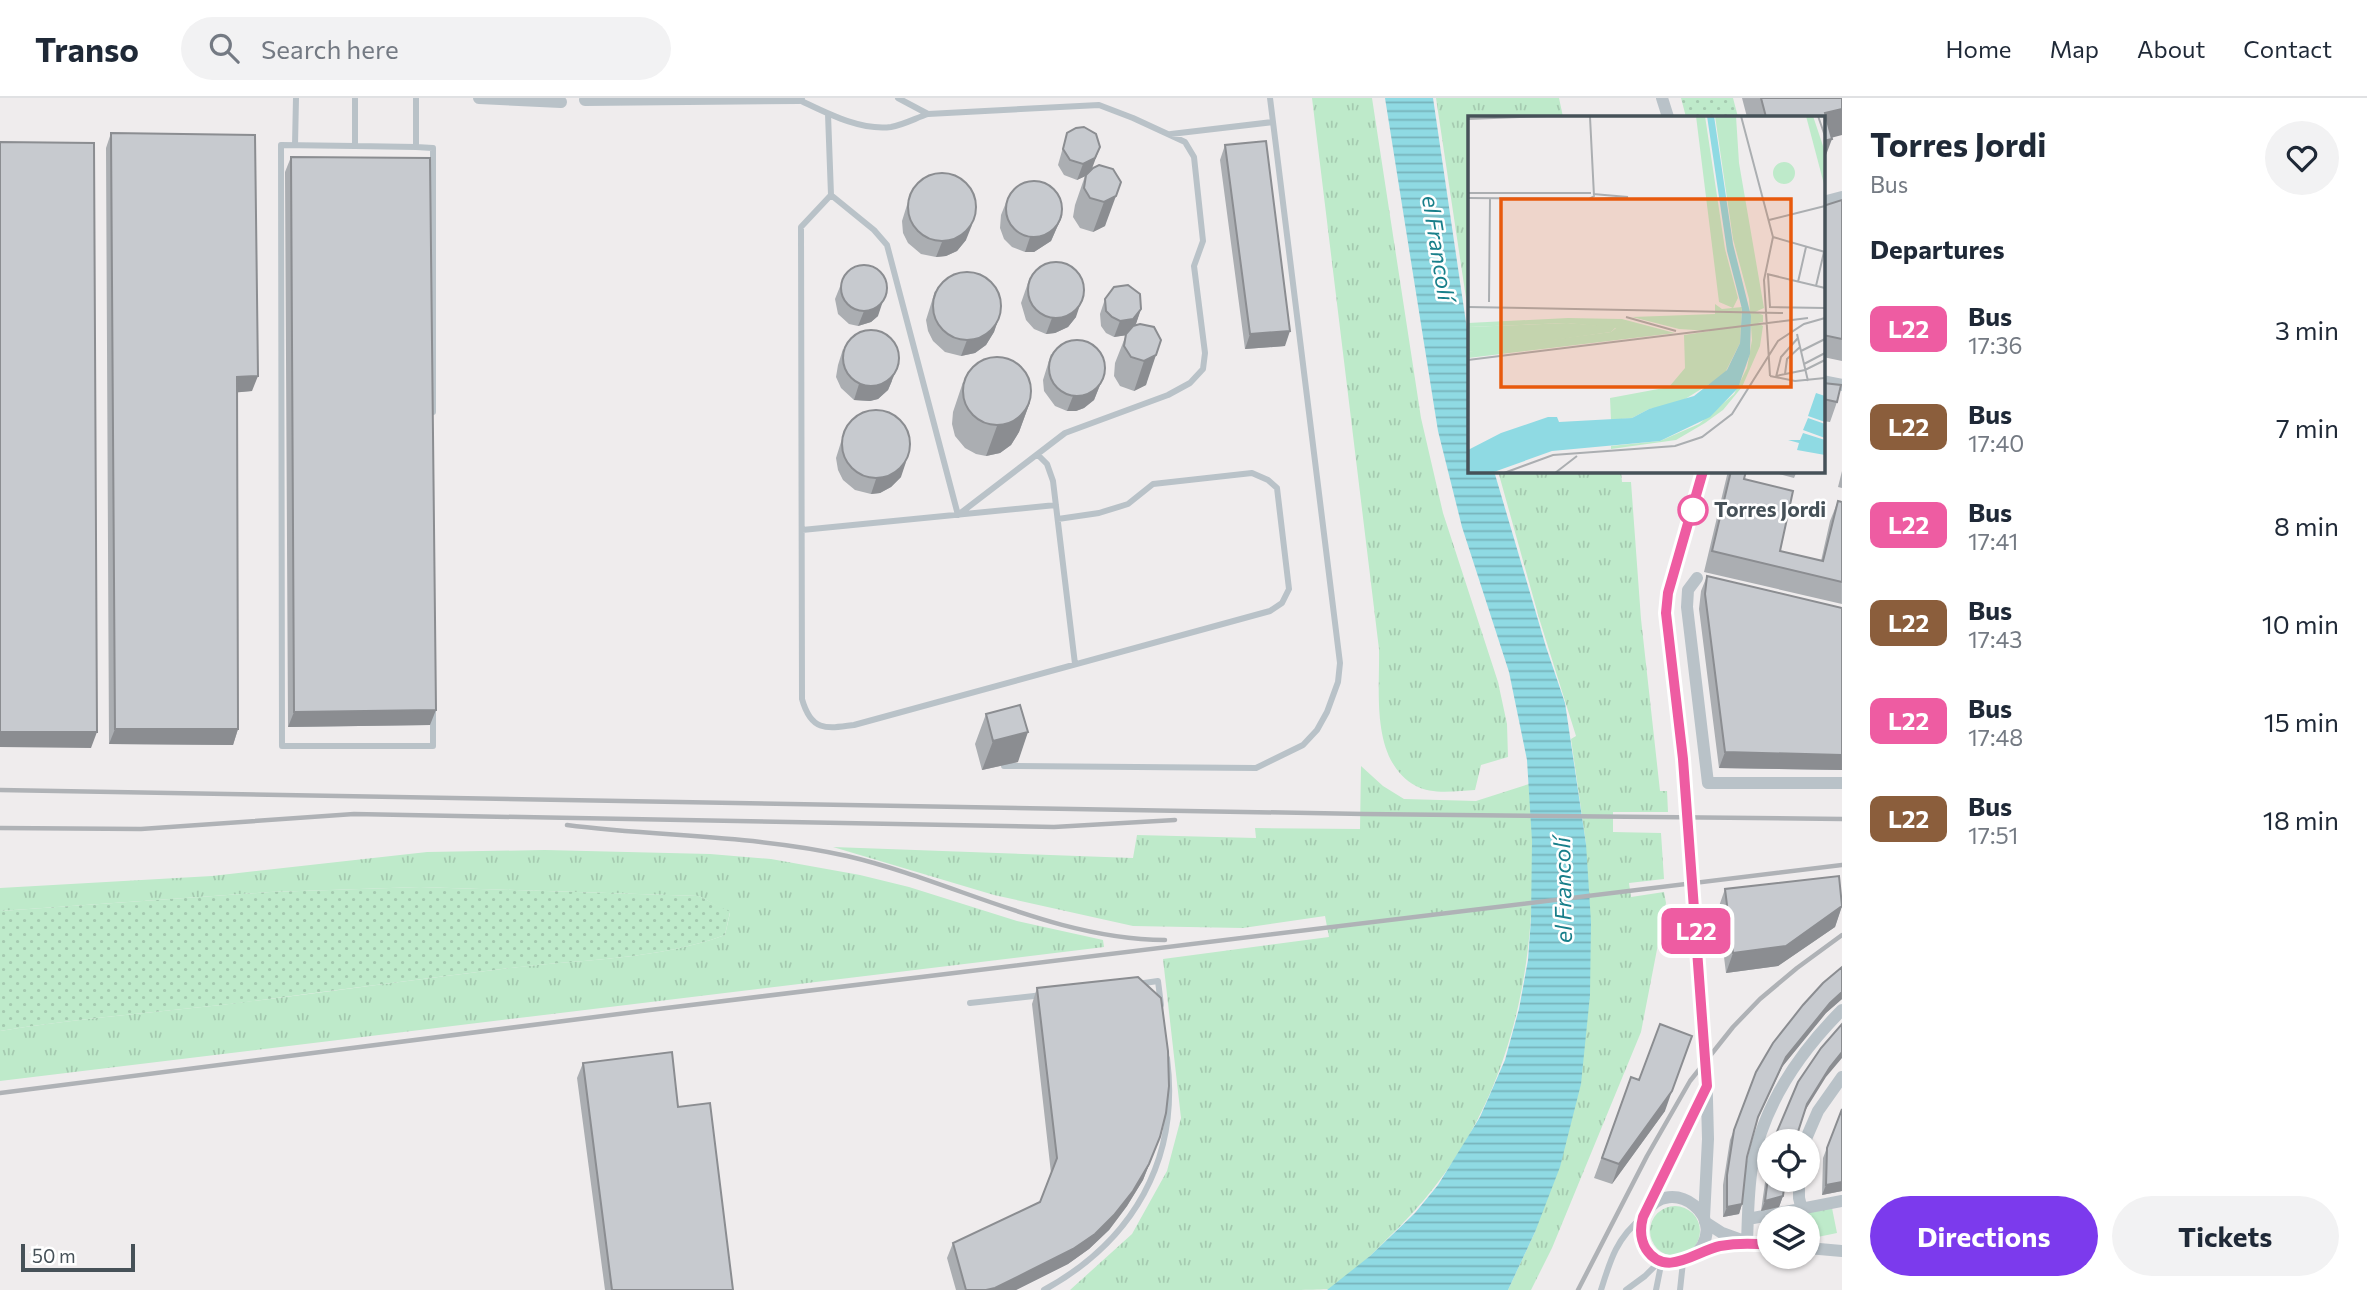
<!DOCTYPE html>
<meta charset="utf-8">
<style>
body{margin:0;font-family:Commissioner,sans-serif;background:#f2f2f3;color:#1f2937;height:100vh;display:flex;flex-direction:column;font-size:26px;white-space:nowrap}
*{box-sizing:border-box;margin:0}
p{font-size:23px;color:#747a83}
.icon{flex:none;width:38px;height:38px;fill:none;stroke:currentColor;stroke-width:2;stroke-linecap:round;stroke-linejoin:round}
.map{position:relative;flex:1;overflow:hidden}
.side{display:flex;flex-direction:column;background:#fff;width:525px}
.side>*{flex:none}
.badge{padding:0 14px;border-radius:10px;font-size:24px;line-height:46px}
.tools{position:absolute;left:1757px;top:1031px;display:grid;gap:14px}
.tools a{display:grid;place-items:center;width:63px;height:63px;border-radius:50%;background:#fff;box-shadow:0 2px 5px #0004;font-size:35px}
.scale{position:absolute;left:21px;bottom:18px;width:114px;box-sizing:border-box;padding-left:7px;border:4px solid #465158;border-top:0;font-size:19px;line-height:24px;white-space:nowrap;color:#465158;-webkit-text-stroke:5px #fff;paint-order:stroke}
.map>.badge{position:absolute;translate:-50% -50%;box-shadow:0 0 0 4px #fff}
h2{padding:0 28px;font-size:26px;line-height:63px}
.round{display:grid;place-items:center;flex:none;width:74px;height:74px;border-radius:37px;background:#f2f2f3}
.overview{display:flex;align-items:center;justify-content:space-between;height:119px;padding:0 28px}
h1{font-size:33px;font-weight:700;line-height:52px}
.primary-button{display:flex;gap:14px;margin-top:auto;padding:14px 28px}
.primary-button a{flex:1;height:80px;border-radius:42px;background:#7c3aed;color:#fff;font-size:28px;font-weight:700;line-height:80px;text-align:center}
.primary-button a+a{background:#f2f2f3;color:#1f2937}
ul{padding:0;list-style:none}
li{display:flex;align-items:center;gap:21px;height:98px;padding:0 28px}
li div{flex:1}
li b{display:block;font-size:26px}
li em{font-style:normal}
li .badge{min-width:77px;font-weight:700;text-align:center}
header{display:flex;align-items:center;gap:42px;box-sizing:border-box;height:98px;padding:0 35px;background:#fff;border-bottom:2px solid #e0e1e3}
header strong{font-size:33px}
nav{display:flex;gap:38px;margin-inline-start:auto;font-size:24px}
.search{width:490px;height:63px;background:#f2f2f3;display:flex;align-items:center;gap:18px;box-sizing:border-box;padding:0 24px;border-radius:38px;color:#747a83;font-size:26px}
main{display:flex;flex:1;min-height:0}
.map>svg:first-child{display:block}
.grass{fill:url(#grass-tufts)}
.park{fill:url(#park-crowns)}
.garden{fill:url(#garden-dots)}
.water{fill:url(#water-rules)}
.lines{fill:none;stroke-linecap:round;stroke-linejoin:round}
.service{stroke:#b9c2c8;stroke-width:6}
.minor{stroke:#b9c2c8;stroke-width:12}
.rail{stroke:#afb2b6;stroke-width:4.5}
.wall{fill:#abaeb2}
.shaded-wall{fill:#8b8d91}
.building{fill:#c7cacf;stroke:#8b8d91;stroke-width:2}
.line-casing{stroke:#fff;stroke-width:16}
.line{stroke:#ee5ca2;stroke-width:10}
.stop-dot{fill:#fff;stroke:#ee5ca2;stroke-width:3.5}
.labels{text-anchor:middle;stroke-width:5;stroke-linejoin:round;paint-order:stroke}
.stop-label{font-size:21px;font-weight:bold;fill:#465158;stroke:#fff;text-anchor:start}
.water-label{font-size:23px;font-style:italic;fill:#187f8a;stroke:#fff}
.inset-road{fill:none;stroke:#abaeb1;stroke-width:2}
.view{fill:#e8590c;fill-opacity:0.15;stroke:#e8590c;stroke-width:3.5}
.inset-edge{fill:none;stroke:#465158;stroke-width:3.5}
</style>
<header>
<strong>Transo</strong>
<div class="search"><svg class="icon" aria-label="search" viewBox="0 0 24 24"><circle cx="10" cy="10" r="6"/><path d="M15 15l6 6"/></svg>Search here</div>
<nav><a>Home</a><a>Map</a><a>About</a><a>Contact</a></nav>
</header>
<main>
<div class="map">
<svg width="1842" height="1192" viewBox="0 0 1842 1192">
<defs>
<pattern id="grass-tufts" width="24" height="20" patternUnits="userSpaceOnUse" patternTransform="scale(1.75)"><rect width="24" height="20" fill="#beeaca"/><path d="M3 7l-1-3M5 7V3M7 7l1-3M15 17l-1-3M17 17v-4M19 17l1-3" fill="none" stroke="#a5cab0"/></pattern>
<pattern id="park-crowns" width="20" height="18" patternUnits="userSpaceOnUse" patternTransform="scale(1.75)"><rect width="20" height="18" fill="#beeaca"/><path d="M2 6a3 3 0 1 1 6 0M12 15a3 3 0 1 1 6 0" fill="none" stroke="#a5cab0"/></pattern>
<pattern id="garden-dots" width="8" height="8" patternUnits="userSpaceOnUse" patternTransform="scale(1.75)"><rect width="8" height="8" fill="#beeaca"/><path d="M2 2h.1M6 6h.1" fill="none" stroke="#a5cab0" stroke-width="1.8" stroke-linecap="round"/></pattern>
<pattern id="water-rules" width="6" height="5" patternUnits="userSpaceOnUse" patternTransform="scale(1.75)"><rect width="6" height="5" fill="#8fdae3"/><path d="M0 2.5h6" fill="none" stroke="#77b3bb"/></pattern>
</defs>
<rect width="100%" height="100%" fill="#efeced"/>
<!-- grass -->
<path class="grass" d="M1312,0H1372L1421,320L1443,415L1498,584L1507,626L1508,659L1481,667L1475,692C1457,693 1432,697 1416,688C1370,663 1380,594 1379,551Z
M1436,0H1559L1563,19H1469V220Z
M1498,373H1621L1622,384H1631L1641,521L1660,693H1667L1668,714H1613V734L1661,735L1664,781L1629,785L1631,799L1664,794L1666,805L1641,934L1552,1150L1531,1192H1508L1535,1134L1586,746L1571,641L1576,638L1539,520Z
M1361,668L1383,688L1404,701L1476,703L1529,686C1544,855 1517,1018 1389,1139C1375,1153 1347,1183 1329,1191C1317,1192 1286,1192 1271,1192C1204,1192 1137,1192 1070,1192L1132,1136L1167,1073L1181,1020L1163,861L1329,839L1325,818L1243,830L1133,828L994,797L833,749L1133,760L1137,737L1256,740L1255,730L1360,731Z
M545,752L710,756L771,761L860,777L909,789L1017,823L1103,842L1104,849L0,983V933C73,921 147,915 221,907C318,895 414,882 510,870C582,861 657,862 725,837L730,815L699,798L420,789L270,794L0,813V790L212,778L427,754Z
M1650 1133a25 25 0 1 1 50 0a25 25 0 1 1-50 0Z"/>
<!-- park -->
<path class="park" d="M1832,1110L1837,1135L1808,1141V1120H1779Z"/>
<!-- garden -->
<path class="garden" d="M1681,0H1733L1738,19H1686Z
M420,789L699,798L730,814L725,837C657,862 582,861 511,870C414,882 318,895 221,907C147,915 73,921 0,933V813L270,794Z"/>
<!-- water -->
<path class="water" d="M1385,0H1433L1469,245V373H1494L1546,549L1565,605L1586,746L1591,824L1590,897L1581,986L1560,1069L1535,1134L1508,1192H1327L1370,1158L1415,1115L1438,1087L1480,1019L1505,962L1519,911L1528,862L1531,821L1532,743L1527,662L1509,574L1462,429L1438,333Z"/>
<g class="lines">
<!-- service -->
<path class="service" d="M355,0V48L281,47L282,648H433V612
M416,0V49L433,50V314
M1270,0L1273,24
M797,1C825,14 859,33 891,29C903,27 916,20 928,16L898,0
M828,16L831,97L801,129L802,601C811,633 825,631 854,627L1270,513L1282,505L1289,491L1277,390L1268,382L1252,375L1153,386L1128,406L1099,415L1058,421
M295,47L296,0
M355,48L416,49
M831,97L874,132L887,147L958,417L1065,335L1168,297L1190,285L1203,271L1205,255L1194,168L1203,143L1194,59L1185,44L1133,20L1099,7L928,16
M1038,357L1047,366L1053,383L1075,566
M802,432L1056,407
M1004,668L1256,670L1303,647L1317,632L1327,614L1338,584L1340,565L1273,24L1171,36
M1137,886L1158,883L1161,907
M970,905L1043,897
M1044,1192C1133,1143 1180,1062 1167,960
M1601,1192C1610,1163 1617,1139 1642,1120
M1626,1192L1645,1178L1661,1162
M1656,1192L1662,1162
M1680,1192L1683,1164"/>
<!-- minor -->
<path class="minor" d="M479,0L561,4
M1662,0L1668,19
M585,2L799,0
M1823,104L1842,99
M1823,283L1842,287
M1703,373L1668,495L1666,515L1683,661L1706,963L1708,1041L1704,1120
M1697,480L1688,492L1687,509L1708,685H1842
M1805,1043L1818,1013L1842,979
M1799,1082V1100L1802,1112
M1650,1108L1705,992
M1748,1121L1842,1103
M1705,1124L1722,1135L1744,1143
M1747,1145C1748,1119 1748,1094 1752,1069C1763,1008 1799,955 1842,912
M1808,1150L1842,1153
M1692,1160C1736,1121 1669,1073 1645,1116C1641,1125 1639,1134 1642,1143C1647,1158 1665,1168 1681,1164C1693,1161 1703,1152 1716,1149C1734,1144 1751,1145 1769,1147"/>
<!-- rail -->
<path class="rail" d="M0,692L1364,716L1842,721
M567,727C660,739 755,737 847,758C954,783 1053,841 1165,842
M0,730L141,731L354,716L1054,729L1175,722
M0,995L650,912L1842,767
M1578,1192L1647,1058L1690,983L1733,929L1760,901L1797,870L1842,837"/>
</g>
<!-- wall -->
<path class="wall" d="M1742,0H1842L1823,19H1747Z
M111,35L252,293L237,294L238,631L233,647L109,646L106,50Z
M1067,35L1092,70L1113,71L1105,128L1093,134L1080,130L1073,119L1075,107L1085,78L1077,82L1064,77L1058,67Z
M1225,47L1285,248L1245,251L1220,62Z
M291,59L430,627L288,629L285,74Z
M911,94L966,142L957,153L946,158L936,159L921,156L908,145L903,135L902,123Z
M1007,102L1062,118L1051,143L1034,154H1025L1012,149L1004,141L1000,130L1001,117Z
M1842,102V263L1823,259V108Z
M1030,179L1076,219L1068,229L1055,235L1046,236L1034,231L1026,222L1021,205Z
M841,186L878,218L871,224L858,228L849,226L838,216L835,201Z
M935,193L999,219L994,234L986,247L975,255L961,258L945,254L933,243L928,233L926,222Z
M1105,201L1141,211L1135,228L1154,229L1146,287L1134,293L1120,288L1114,278L1115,265L1126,237L1114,239L1106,235L1101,228L1100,216Z
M843,251L892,283L888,292L878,301L870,303L854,302L841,290L836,279L838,267Z
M1051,256L1104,277L1094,302L1084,310L1076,313H1067L1055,308L1044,293L1043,282Z
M963,284L1030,304L1019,334L1011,347L1000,355L986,358L976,356L965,350L955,338L952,326L953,314Z
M1823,285L1837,304L1830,324L1823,323Z
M845,331L901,379L891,389L880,395L871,396L855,392L843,382L838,372L836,360Z
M1728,373H1746L1744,381L1780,453L1821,463L1830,423L1838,403L1842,404V506L1704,474Z
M1767,373H1797L1794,380Z
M1842,373V390L1838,389Z
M1707,478L1842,510V672L1719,670L1699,511L1701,493Z
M986,616L1018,664L982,672L975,646Z
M1725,791L1842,808L1835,829L1778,868L1726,875L1718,811Z
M1842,869V901L1826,915L1782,969L1756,1024L1747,1059L1742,1106L1739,1116L1723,1119V1087L1730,1042L1756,974Z
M1037,890L1160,1039L1143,1082L1127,1108L1109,1132L1089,1151L1068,1166L1016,1192H956L947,1160L953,1145L1040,1104L1051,1075L1032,906Z
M583,965L678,1009L733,1192H605L577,980Z
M1631,979L1665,1013L1612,1086L1594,1080Z
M1842,1011V1093L1822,1097L1823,1060Z
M1769,1056V1082L1783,1098L1779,1109L1761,1113Z"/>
<!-- shaded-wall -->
<path class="shaded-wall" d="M1842,11V37L1823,42L1825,15Z
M1832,41L1823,65V43Z
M1100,49L1090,76L1077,82L1083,66Z
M1116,98L1105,128L1093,134L1104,104Z
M1062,118L1051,143L1034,154H1025L1030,139Z
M972,127L966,142L957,153L946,158L936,159L942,144Z
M883,203L878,218L871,224L858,228L864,213Z
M1081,204L1076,219L1068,229L1055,235L1046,236L1052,220Z
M1141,211L1136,226L1128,237L1114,239L1120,223Z
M999,219L994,234L986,247L975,255L961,258L967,242Z
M1290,233L1285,248L1245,251L1250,236Z
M1156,257L1146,287L1134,293L1144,263Z
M898,268L888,292L878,301L870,303L854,302L859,286Z
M1104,277L1094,302L1084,310L1076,313H1067L1073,298Z
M258,278L252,293L231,295L237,279Z
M1030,304L1019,334L1011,347L1000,355L986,358L997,328Z
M906,364L901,379L891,389L880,395L871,396L876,381Z
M436,612L430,627L288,629L294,614Z
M115,631H238L233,647L109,646Z
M0,634H97L91,650L0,649Z
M1028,634L1018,664L982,672L993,643Z
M1725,654L1842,657V672L1719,670Z
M1842,808L1835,829L1778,868L1726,875L1733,855Z
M1842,894V901L1826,915L1782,969L1754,1029L1758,1019L1786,959L1830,905Z
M1842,954V960L1826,979L1803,1016L1807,1006L1830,969Z
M1672,993L1665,1013L1612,1086L1619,1066Z
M1160,1039L1143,1082L1127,1108L1109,1132L1089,1151L1068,1166L1016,1192H986Z
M1842,1084V1093L1822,1097L1826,1087Z
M1783,1098L1779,1109L1761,1113L1765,1103Z
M1742,1106L1739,1116L1723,1119L1727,1109Z"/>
<!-- building -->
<path class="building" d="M1761,0H1842V11L1825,15L1832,41L1823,43V19H1766Z
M1084,29L1096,36L1100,49L1095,60L1083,66L1070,62L1063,51L1067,35L1076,30Z
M111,35L255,37L258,278L237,279L238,631H115Z
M1266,43L1290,233L1250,236L1225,47Z
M0,44L94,45L97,634H0Z
M291,59L430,60L436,612L294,614Z
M1099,67L1113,71L1121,84L1116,98L1104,104L1090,100L1084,90L1086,77L1093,70Z
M908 109a34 34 0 1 1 68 0a34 34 0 1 1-68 0Z
M1006 111a28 28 0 1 1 56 0a28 28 0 1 1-56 0Z
M1842,102V241L1823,237V108Z
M1028 192a28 28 0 1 1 56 0a28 28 0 1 1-56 0Z
M841 190a23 23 0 1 1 46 0a23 23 0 1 1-46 0Z
M933 208a34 34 0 1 1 68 0a34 34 0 1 1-68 0Z
M1128,187L1140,196L1141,211L1133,221L1120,223L1112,219L1106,213L1105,201L1114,189Z
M1140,226L1154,229L1161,242L1156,257L1144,263L1131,259L1124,248L1126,236L1133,228Z
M843 260a28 28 0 1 1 56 0a28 28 0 1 1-56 0Z
M1049 270a28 28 0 1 1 56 0a28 28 0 1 1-56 0Z
M963 293a34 34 0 1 1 68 0a34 34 0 1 1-68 0Z
M1823,285L1841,287L1837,304L1823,301Z
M842 346a34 34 0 1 1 68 0a34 34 0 1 1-68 0Z
M1731,373H1746L1744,381L1793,393L1780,453L1823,463L1838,403L1842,404V484L1712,453Z
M1707,478L1842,510V657L1725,654L1705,496Z
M1020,607L1028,634L993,643L986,616Z
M1839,778L1842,808L1786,848L1733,855L1725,791Z
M1842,869V894L1830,905L1786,959L1758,1019L1747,1059L1742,1106L1727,1109V1077L1734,1032L1756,974L1773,945L1803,907L1823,885Z
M1138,879L1161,900L1168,953L1169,988L1166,1015L1160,1039L1149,1066L1133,1093L1114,1117L1095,1136L1073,1151L995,1190L986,1192H966L953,1145L1040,1104L1057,1060L1037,890Z
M1660,926L1692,938L1672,993L1619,1066L1602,1060L1631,979L1639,982Z
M1842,926V954L1830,969L1807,1006L1795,1043H1773L1798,984L1821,950Z
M672,954L678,1009L710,1005L733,1192H612L583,965Z
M1842,1011V1084L1826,1087L1827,1050Z
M1769,1072V1082H1785L1783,1098L1765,1103Z"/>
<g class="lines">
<defs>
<path id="line" d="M1703,373L1668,495L1666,515L1683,661L1707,988L1643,1119C1640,1130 1640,1141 1646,1151C1666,1181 1696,1153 1720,1148C1737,1145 1752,1145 1769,1147"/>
</defs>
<!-- line casing -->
<use href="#line" class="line-casing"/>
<!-- line -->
<use href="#line" class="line"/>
</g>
<!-- markers -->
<circle class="stop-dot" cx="1693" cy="412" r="14"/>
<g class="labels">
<!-- stop labels -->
<g class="stop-label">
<text x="1714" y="419">Torres Jordi</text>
</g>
<!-- water labels -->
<g class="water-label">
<text transform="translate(1438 150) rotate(81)" y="8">el Francolí</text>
<text transform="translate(1563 792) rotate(-91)" y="8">el Francolí</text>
</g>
</g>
<!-- overview -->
<g transform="translate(1468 18)">
<rect width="357" height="357" fill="#efeced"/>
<path d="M228,0H237L257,133L270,182L265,192L251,186ZM247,0H268L271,47L296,192L287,196L295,199V206L290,207L295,210L292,230L274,271L255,294L237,307L208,324L143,333V330L192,325L231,308L266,278L279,252L284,224L281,183L265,123ZM247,188L254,193L274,191L272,227L256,259L209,288L181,293L164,302L143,304L142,282L201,271L217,252L216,219L242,215L211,213L164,201L247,198ZM100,202L154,203L207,217L0,242V236L20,232L143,216L148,212L99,207L0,211V207Z" fill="#beeaca"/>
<path d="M338,0H345L357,36V72Z" fill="#beeaca"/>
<path d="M305 57a11 11 0 1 1 22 0a11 11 0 1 1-22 0ZM99,207L148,211L143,216L0,236V211Z" fill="#beeaca"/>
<path d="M239,0H246L265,128L283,200L282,238L270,272L242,301L192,325L84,335L23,357H0V334L33,317L80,301H89L91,306L164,302L181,293L226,280L259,254L272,227L274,193L259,135ZM348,277L357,280V306L340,300ZM340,302L357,308V322L335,314ZM335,317L357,324V339L329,334L331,327L320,324H332Z" fill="#8fdae3"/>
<path class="inset-road" d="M273,0L305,121L296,164L302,260M350,0L357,20M0,3L79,0M0,77H123M125,78L160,81L125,83M0,82L121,83M121,83L126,80L122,1M301,104L357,90M305,121L357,136M299,158L357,172M300,159L302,191L357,192M330,166L338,131M348,170L356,136M21,186L22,83M0,191L315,197M158,201L208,215M329,218L340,265M333,235L357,223M0,244L340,202M336,248L357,237M317,258L319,243L332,231M302,260L327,265L357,262M308,260L337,254L357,244M308,261L313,241L330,222M36,357L85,339L207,330L234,321L264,298L310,225L336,208L357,202M87,357L109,340"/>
<path class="view" d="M33,83H323V271H33Z"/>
<rect width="357" height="357" class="inset-edge"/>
</g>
</svg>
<div class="tools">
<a><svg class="icon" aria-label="locate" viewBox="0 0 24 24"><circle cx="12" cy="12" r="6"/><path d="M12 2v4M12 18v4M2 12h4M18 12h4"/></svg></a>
<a><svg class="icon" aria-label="layers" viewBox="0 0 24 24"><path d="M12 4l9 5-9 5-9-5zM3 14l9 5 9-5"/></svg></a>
</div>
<div class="scale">50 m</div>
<b class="badge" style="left:1696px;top:833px;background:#ee5ca2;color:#fff">L22</b>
</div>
<section class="side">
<div class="overview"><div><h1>Torres Jordi</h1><p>Bus</p></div><a class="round"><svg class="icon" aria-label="heart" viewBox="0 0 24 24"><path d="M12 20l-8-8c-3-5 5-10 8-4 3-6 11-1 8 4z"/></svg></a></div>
<h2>Departures</h2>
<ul>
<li><span class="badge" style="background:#ee5ca2;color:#fff">L22</span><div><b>Bus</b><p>17:36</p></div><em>3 min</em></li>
<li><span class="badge" style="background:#8b5e3c;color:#fff">L22</span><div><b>Bus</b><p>17:40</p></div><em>7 min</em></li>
<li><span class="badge" style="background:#ee5ca2;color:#fff">L22</span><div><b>Bus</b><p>17:41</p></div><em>8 min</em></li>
<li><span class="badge" style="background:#8b5e3c;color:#fff">L22</span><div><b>Bus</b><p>17:43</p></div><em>10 min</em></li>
<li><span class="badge" style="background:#ee5ca2;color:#fff">L22</span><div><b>Bus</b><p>17:48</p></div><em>15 min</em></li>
<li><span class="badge" style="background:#8b5e3c;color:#fff">L22</span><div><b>Bus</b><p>17:51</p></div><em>18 min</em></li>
</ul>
<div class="primary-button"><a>Directions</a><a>Tickets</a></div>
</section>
</main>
